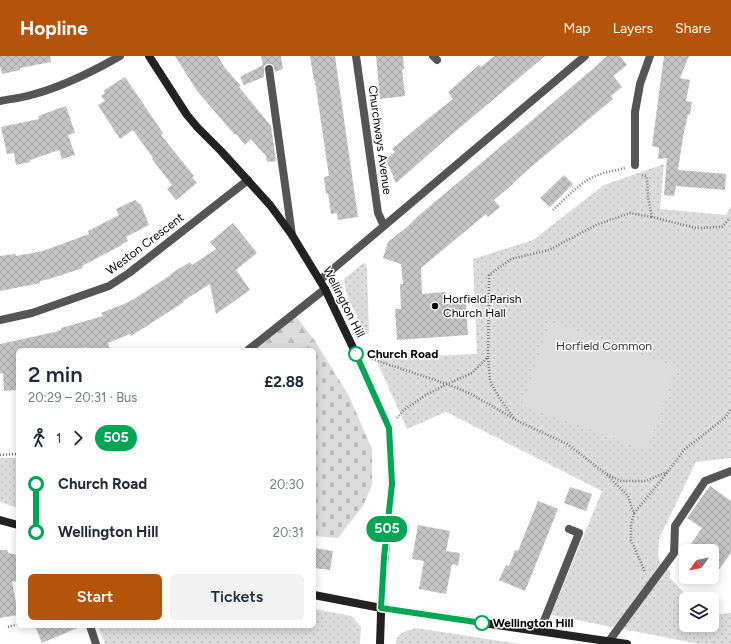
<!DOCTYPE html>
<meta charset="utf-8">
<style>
body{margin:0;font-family:Figtree,sans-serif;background:#f2f2f3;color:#1f2937;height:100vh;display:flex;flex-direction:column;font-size:15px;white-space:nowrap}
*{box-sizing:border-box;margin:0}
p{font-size:13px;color:#747a83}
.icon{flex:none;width:22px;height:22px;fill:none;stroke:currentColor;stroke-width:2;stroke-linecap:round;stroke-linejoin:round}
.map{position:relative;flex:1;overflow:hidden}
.sheet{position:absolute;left:16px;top:292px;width:300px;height:280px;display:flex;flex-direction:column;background:#fff;border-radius:6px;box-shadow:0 2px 10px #0003}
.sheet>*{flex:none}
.badge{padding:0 8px;border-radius:13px;font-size:14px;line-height:26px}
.needle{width:26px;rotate:237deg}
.controls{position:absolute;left:679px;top:488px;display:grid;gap:8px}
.controls a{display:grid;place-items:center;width:40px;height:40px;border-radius:6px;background:#fff;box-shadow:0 2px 10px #0003;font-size:20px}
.map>.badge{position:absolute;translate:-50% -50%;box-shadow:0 0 0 2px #fff}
.legs{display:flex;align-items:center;gap:6px;height:44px;padding:0 12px;font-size:13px}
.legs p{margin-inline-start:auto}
.headline{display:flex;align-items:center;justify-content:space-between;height:68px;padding:0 12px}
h1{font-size:22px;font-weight:600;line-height:30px}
.primary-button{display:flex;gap:8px;margin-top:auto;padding:8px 12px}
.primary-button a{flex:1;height:46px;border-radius:6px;background:#b45309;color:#fff;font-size:16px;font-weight:600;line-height:46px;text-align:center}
.primary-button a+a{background:#f2f2f3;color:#1f2937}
ul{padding:0 12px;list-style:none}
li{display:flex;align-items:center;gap:14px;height:48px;font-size:15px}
li i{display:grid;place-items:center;width:6px;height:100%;margin:0 5px;background:currentColor}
li i::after{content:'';width:10px;height:10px;margin:-5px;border:3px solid;border-radius:50%;background:#fff}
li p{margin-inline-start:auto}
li:first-child i{background:linear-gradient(#0000 50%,currentColor 0)}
li:last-child i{background:linear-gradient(currentColor 50%,#0000 0)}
header{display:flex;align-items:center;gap:24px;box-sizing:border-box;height:56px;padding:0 20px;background:#b45309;color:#fff}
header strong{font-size:19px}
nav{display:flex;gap:22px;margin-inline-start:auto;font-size:14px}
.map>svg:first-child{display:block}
.green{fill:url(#green-dots)}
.forest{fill:url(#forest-firs)}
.cemetery{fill:url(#cemetery-stones)}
.pitch{fill:#dcdcdc}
.building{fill:url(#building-cross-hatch)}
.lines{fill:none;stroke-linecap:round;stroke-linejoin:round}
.path{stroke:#777;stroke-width:2.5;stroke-dasharray:1 2;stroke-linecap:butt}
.lane{stroke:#555;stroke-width:8}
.street{stroke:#555;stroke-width:8}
.secondary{stroke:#222;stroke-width:8}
.line-1-casing{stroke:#fff;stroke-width:9}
.line-1{stroke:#00a651;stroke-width:6}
.poi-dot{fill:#000;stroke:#fff;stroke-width:1.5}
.stop-1-dot{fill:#fff;stroke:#00a651;stroke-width:2}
.labels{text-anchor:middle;stroke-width:3;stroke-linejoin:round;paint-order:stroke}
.street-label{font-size:12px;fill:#000;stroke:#fff}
.poi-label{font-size:12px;fill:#000;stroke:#fff;text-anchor:start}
.park-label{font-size:12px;fill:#333;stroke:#fff}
.stop-label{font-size:12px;font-weight:bold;fill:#000;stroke:#fff;text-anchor:start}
</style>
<header>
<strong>Hopline</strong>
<nav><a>Map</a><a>Layers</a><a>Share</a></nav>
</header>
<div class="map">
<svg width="731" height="588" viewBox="0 0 731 588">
<defs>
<pattern id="green-dots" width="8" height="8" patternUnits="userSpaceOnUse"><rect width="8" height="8" fill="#dcdcdc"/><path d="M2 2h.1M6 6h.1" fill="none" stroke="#bbb" stroke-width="1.8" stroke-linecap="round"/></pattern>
<pattern id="forest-firs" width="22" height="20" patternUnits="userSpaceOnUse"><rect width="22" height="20" fill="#dcdcdc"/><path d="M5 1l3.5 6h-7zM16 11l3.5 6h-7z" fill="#bbb"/></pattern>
<pattern id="cemetery-stones" width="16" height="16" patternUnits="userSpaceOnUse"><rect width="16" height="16" fill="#dcdcdc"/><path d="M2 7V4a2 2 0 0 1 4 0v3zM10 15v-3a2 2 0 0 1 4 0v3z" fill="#bbb"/></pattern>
<pattern id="building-cross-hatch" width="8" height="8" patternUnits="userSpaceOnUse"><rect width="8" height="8" fill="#c4c4c4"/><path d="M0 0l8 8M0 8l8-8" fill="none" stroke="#a7a7a7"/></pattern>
</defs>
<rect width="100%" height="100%" fill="#fff"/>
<!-- green -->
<path class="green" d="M664,108L660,153L726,159L731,150V402L696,406L659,483L658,500L660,506L670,515V522L690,543H686V569H712V557L720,558L731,557V588H699L551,559L602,435L446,356L407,373L378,308L379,302L477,298L473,203L533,184L604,129Z
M365,207L366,209L367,213L369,276L367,278H366C358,261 345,242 344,223L362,208Z
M0,402H18V452L0,446Z
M314,553L352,560L361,571L360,588H105L98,570H314Z
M416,572L520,588H396C396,576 407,575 416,572Z"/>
<!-- forest -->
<path class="forest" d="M292,255L315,285L301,294H249Z"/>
<!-- cemetery -->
<path class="cemetery" d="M315,285L349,340L372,393V429L363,450L338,482L314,480V294H301Z"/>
<!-- pitch -->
<path class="pitch" d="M551,266L676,311L647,394L521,349Z"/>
<!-- building -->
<path class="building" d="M0,0H50L51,6L20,12V14L2,18L0,10Z
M175,0H218L225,12L241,30L239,31L271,70L276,105L267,106L266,100L251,83L245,89L236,78L235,79L197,35Z
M261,0H281L283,13L275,16L273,9L271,8H268L265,9L264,11V21L244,29L240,21L263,9Z
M310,0H335L358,161L338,164L337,157L331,158L328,137L326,138L324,121L329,120L315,25H314Z
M376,0H403L404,13H402L405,40L380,43Z
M494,0H545L444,85L396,127L386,103L395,96L392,93L425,65L453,43L448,36L479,9L481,11Z
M607,0H620L627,9L613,20L622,31L611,40L613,43L531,111L513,127V128L494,144L500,151L488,161L486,158L421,212L422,238L446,236V248L466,247L468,279L397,284L395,253H401L400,228H403L401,208L383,202L388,186L408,170L417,161L594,12Z
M664,0H689L680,22L690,24L686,45L692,46L690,59L688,58L683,81L678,114L726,118L725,134L676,130L674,140L664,139L667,102L658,103L659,92L652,90Z
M125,21L163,77L161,79L194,120L192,121L197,127L176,144L167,133L172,129L152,103L153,102L133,74L120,83L98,49L105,45L101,40L105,37L103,35Z
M66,50L75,77L68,79L75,99L62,103L59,94L30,104V106L16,109L14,97L7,98L1,71L39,63L38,60Z
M564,119L573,128L550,151L540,142Z
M135,144L141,149L149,169L126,181L128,185L122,188V189L82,210L83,212L49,223L40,225V227L0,235V200L15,198L16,200L43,195L89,178L88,175L119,159L116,153Z
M233,167L257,197L236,214L250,234L216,258L210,228L183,245L184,246L131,280L130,278L108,287L110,294H87L86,291L74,294H18V334L4,335L3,317H0V288L55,276L61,274V272L103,260L101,257L129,246L154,230L172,218V217L190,206L192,209L216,193L210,186Z
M710,430L731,445V497L712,523V495H686L702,472L687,462Z
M570,431L592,438L586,455L564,447Z
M538,445L558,453L525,535L499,524L506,509L509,510L515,494L518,495Z
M418,469L450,475L446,495L460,497L458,510L452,508L446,538L419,533L424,505L412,503Z
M314,492L333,495L330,514L314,512Z
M0,494H7L8,497L18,499V526L12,525L18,559L0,562Z
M35,570H82L42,587Z"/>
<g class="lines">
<!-- path -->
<path class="path" d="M642,119L647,121L648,141L652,161L696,172L722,171L729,163
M553,154C564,144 576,131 589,123C600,117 613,115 625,112
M488,302L490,325L500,343L514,362
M372,303L447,328L469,337L520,366L567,388L605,417L628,440L634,458L631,468V484L645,516
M397,362L404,354L424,340L447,328L472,317L488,301L489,219L511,203L549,194L596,169L630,157L652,161
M0,399L18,398
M607,418L621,425H646L667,416
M634,457L659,427L685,393L726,361L731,352
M8,571L18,568"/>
<!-- lane -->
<path class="lane" d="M433,0L437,4
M269,13L292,179
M248,294L325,233
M609,585L674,497L675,470L705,425L731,415"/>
<!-- street -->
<path class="street" d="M356,0L378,157L384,170
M0,45C10,43 21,42 31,39C62,31 92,16 120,0
M635,109V56L640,28L650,0
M320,224L585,0
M0,264L32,257L109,230L129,217L248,124
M90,570L96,588
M540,575L579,477L569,473"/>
<!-- secondary -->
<path class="secondary" d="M149,0L187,59L198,72L221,95L270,149L292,179L325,233L356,298L389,372L392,428L382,528L380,588
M0,464L18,469
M314,539L381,552L627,588"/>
</g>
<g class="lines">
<defs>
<path id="line-1" d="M356,298L389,372L392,428L384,501L381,552L482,567"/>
</defs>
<!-- line-1 casing -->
<use href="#line-1" class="line-1-casing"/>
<!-- line-1 -->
<use href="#line-1" class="line-1"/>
</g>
<!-- markers -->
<circle class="poi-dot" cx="435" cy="250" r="4"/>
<g class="stop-1-dot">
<circle cx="356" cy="298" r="7"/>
<circle cx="482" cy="567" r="7"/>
</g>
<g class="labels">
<!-- street labels -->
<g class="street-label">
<text transform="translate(380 84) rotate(82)" y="4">Churchways Avenue</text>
<text transform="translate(145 188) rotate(-37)" y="4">Weston Crescent</text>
<text transform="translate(344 246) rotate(63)" y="4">Wellington Hill</text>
</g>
<!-- poi labels -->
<g class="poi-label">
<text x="443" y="247">Horfield Parish<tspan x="443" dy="14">Church Hall</tspan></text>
</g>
<!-- park labels -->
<g class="park-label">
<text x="604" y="294">Horfield Common</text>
</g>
<!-- stop labels -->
<g class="stop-label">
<text x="367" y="302">Church Road</text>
<text x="493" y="571">Wellington Hill</text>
</g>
</g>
</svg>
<div class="controls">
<a><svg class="needle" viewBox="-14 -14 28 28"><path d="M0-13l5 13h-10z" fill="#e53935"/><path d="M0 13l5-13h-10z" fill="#747a83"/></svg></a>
<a><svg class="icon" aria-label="layers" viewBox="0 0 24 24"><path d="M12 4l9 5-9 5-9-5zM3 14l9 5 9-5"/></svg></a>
</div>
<b class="badge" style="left:387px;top:473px;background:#00a651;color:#fff">505</b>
<section class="sheet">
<div class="headline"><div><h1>2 min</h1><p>20:29 – 20:31 · Bus</p></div><b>£2.88</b></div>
<div class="legs"><svg class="icon" aria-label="walk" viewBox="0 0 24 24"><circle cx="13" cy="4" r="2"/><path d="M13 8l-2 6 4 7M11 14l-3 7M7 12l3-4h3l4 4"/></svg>1<svg class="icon" aria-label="forward" viewBox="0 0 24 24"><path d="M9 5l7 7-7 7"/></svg><b class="badge" style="background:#00a651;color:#fff">505</b></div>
<ul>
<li><i style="color:#00a651"></i><b>Church Road</b><p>20:30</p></li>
<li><i style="color:#00a651"></i><b>Wellington Hill</b><p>20:31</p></li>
</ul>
<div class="primary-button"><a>Start</a><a>Tickets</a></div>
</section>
</div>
